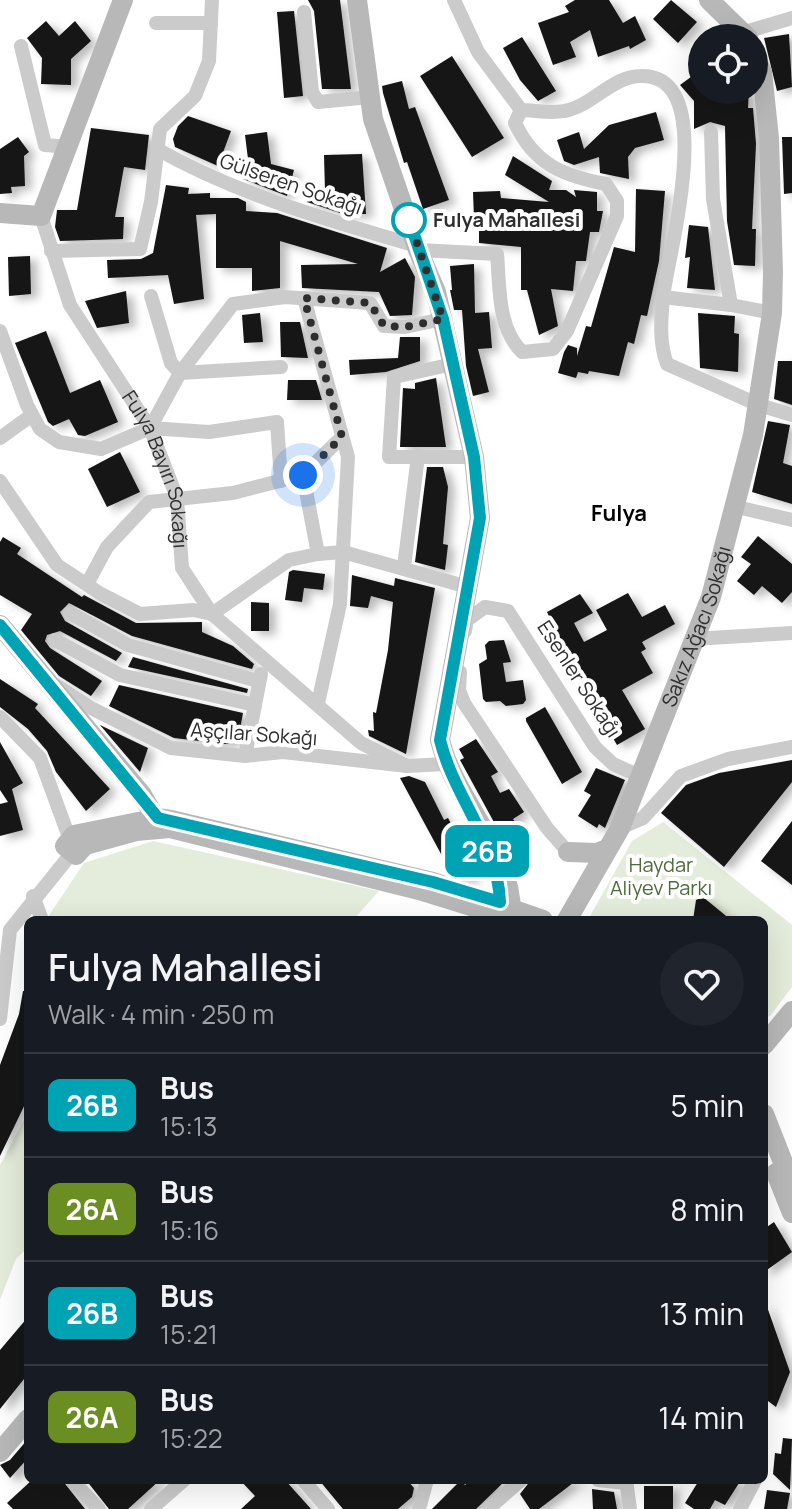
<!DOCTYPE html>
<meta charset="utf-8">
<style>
body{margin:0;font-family:Manrope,sans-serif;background:#20242c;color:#f1f3f6;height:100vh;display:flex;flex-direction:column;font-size:30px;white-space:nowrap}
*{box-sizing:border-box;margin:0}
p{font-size:26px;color:#9ea1a6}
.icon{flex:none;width:44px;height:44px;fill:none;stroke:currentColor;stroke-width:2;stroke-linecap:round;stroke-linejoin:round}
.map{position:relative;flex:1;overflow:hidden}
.details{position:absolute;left:24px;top:916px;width:744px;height:568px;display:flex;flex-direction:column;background:#171b24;border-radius:12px;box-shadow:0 8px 32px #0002}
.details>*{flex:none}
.badge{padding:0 16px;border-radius:12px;font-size:28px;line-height:52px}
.fabs{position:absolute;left:688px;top:24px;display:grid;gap:16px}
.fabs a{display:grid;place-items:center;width:80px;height:80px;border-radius:50%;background:#171b24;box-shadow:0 8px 32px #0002;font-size:40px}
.you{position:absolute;width:40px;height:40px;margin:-20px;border:6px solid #fff;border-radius:50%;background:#1a73e8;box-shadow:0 0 0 12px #1a73e833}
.map>.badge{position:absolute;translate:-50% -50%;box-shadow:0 0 0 4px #fff}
.round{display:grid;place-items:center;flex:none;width:84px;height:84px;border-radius:42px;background:#20242c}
.head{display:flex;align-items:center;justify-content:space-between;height:136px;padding:0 24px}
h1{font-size:38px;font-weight:600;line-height:60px}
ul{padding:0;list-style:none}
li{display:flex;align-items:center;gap:24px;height:104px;padding:0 24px;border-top:2px solid #363941}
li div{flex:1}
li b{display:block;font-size:30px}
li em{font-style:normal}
li .badge{min-width:88px;font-weight:700;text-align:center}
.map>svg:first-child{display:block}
.green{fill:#e4ecdb}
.building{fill:#151515;filter:url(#shadow)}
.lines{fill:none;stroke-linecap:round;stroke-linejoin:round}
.street{stroke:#cbcbcb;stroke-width:14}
.secondary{stroke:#b8b8b8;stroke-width:20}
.line-casing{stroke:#fff;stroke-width:18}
.line{stroke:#00a3b4;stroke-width:12}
.walk{stroke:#2e2e2e;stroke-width:8;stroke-dasharray:0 14.4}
.stop-dot{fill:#fff;stroke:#00a3b4;stroke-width:4}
.labels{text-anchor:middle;stroke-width:8;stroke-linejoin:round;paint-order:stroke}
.street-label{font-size:20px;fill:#2e2e2e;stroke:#fff}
.stop-label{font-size:20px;font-weight:bold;fill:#2e2e2e;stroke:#fff;text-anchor:start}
.park-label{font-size:20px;fill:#506b39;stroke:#fff}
.neighbourhood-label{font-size:22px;font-weight:bold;fill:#000;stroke:#fff}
</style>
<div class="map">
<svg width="792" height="1509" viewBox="0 0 792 1509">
<defs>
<filter id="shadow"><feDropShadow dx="7" dy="4" stdDeviation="4" flood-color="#0004"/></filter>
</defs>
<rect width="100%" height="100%" fill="#fff"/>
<!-- green -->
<path class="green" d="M663,822L792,925V987L770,1016L764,1017V920L589,918L632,841Z
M153,841L379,891L353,920H46L84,863Z
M28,1112V1247L16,1259L0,1300V1165Z"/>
<!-- building -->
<path class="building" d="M308,0H340L351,89H322L314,11Z
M575,0H609L623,23L635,16L646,40L630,49L629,46L598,57L590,30L570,42L576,57L553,65L538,23L569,12L565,6Z
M671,0L697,22L678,43L653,19Z
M294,11L303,96L284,98L277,12Z
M46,21L59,36L75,21L91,41L71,59V85L41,84L42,58L27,38Z
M789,34L792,87L777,91L764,38Z
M522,37L556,91L538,101L520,80L503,48Z
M452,56L504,138L472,157L420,76Z
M695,74L702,81V90H712L723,101L724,90H749L748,108H753L756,144L752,229H756L755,266L734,265L727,221L725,126L710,122L694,129V101L680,85Z
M402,81L409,109L415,107L449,200L423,209L407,162L404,163L383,93L382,86Z
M656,112L664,140L635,148L628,157L629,179L600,173L599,157L574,165L564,161L557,140L579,132L584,149L609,125Z
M188,116L231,131L218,166L175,147L173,139L178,126Z
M91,128L149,135L145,170L124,167L115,217H124L123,239L60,241L55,227L57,210H77Z
M267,132L271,164L294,170L287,196L243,179L248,159L245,135Z
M18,137L29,152L24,156L25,186L11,187L12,193L0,194V149Z
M782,137H792V193L784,194Z
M362,154L366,214H343L307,202L309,189L325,191L324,155Z
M513,156L552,181L549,190H566L576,197L574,190L597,192V211H603L599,232H590L586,261H576L573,291L551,289L558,326L539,335L527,290H521V247L479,243V219H474L473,192L500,191L501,198L549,202L505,175Z
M166,185L189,188L188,194L210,193V198H238L246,202V211L277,213L387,248L380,272L405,258L415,277L412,315L390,316L379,292L302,288L301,265L358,264L280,241V288L252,291V268H216V214L196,215L204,299L174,304L168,275L108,278L107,260L141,259L153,253Z
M636,189L665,191L659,261L647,316L641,315L634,344L628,342L619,376L589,371L588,374L578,372L576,378L558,373L564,352L568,345L577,348V356L586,326L591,327L614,247L635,252Z
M689,225L708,227L715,290L687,288L690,257L685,258Z
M30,256L31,294L9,296L8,257Z
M474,264L475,313L489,312L492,348L478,349L489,392L473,396L466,366L462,310H454L450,290H452L450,266Z
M126,291L129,323L97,328L85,301Z
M260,313L263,342L244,343L242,315Z
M698,313L735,316L734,333L739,334L738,372L700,368Z
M280,322H300L308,358L281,357Z
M46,331L70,393L100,380L118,422L85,436L78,435L69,419L53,426L48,422L15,343Z
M400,337H420V361L386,372L350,375L349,360L398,358Z
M778,361H792V405L774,399Z
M436,378L446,447H400L403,388L415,389V383Z
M288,380H316L322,400H287Z
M768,421L790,425L783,463L792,466V504L752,492Z
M120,452L140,492L107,507L88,469Z
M427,467H443L448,487L443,544L448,545L445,570L415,562Z
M758,536L792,564V592L782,603L762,586L754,595L737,581L751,564L741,557Z
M3,537L21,548L17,554L82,597L84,595L136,623L202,622V632L233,646L254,664L252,669L132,636L69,603L60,612L65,621L122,653L116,661L60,631L47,635L45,641L50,648L102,681L91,696L59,676L21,630L32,614L0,595V542Z
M293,570L325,574L323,590L304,588L302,602L285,600L289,572Z
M352,575L394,586L395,578L435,588L406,754L369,736L368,730L374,731L373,712L376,713L388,650L393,602L371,596L368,608L350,606Z
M628,593L642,617L665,605L675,624L642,642L646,649L641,652L653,673L622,690L645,729L617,745L581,683L585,681L573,658L570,660L547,612L580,594L593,613L574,623L584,642L607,630L596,610Z
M251,602L269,603V631H251Z
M504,640L511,662L503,663L506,682L523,680L526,700L523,704L506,706L500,701L486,702L483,699L479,664L487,659L485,645L489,641Z
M133,657L248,689L247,693L128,667Z
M0,679L38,704L35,708L110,789L86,811L56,772L47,751L28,729L0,707Z
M119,685L243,713L238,740L226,744L174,738L109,706Z
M545,707L582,772L562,784L526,721V718Z
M100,725L148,748L140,772Z
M476,739L498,772L491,776L500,793L509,789L524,812L513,819L517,825L501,835L460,760L464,758L459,749Z
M0,742L23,783L12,789L23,830L0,836V804L8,802L0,790Z
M792,760V782L724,867L661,813L686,785L719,773Z
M596,768L625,780L605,828L599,824L597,828L578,816L591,795L584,791Z
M409,776L425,782L444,820L448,818L472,862L468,865L473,870L471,881L446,873L447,865L400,778Z
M792,821V885L761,861Z
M703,897L731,920H693L696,900Z
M23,991H28V1098L0,1156V1065L19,1014Z
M774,1222L792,1252L764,1272V1229Z
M765,1301L790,1372L776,1407L764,1398Z
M28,1317V1374L0,1409V1350Z
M783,1438L792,1439L790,1490L773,1474L775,1453L781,1454Z
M28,1439V1458L10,1478L0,1465L10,1460Z
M32,1480H62L85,1509H13L7,1503Z
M86,1480H160L128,1509H109Z
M240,1480H285L311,1509H241L255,1496Z
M319,1480H407L414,1488L412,1497L398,1509H343Z
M461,1480L465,1485L470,1480H506L476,1509H432Z
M531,1480H577L539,1509H530L520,1494Z
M706,1480H741L725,1505L715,1500L710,1509H694L685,1503L698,1482L703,1484Z
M644,1486H673V1509H644Z
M592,1489L614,1492L617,1509H593Z
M767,1490L790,1493L787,1509H764Z"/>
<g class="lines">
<!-- street -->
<g class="street">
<path d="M454,0L478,52L521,110C534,110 550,114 564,111C591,107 612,76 641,76C721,74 667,257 663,298C661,320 659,343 667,364L759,405L792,415"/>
<path d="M304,12L312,92L318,102L370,97"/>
<path d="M156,23H211"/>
<path d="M745,32L792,18"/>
<path d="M21,46L45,145L70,147"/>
<path d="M711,132L713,199L731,305L772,313"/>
<path d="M157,149C238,195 328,220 417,246"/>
<path id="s1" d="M41,216L70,305L150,428L177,498L182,568L212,614L361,743L407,766"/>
<path d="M418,250L497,254C500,287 497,327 522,352L553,349L567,331L617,216V201L606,184C563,176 534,164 515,123L521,110"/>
<path d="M51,251L140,249L151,202L160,129L195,96L209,61L212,0"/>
<path d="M151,296L171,363L180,373"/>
<path d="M663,297L731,305"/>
<path d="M304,298L348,457L340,604L318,703"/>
<path d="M0,331L27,405L40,429L59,442L101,449L150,428L209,432L277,422L281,481"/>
<path d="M453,364L394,377L389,457H474"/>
<path d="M180,373L281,367"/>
<path d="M150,428L180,373L233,304L285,297L370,303L384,326L405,327L443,319"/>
<path d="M0,438L32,415"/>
<path d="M303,475L318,554"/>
<path d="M0,481L57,565L101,594L140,614L193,610L212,614"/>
<path d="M737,507L792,520"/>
<path d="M404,567L418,456"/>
<path d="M87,584L107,547L149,502L233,493L303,475L342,437"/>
<path d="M70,613L128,645L258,681"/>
<path d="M212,614L289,560L318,554L343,552L468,587"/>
<path d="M465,631L467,620L485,607L508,611L595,747L613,764L642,777"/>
<path d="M693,639L792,633"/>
<path d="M55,640L120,675L255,705"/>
<path d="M460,672L459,690L464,703L547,828L568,852"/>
<path d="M56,685L91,708L171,748L245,756L283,752L407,766L446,764"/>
<path d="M0,717L40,758L69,837"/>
<path d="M245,756L261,674"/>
<path d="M620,828L643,818L681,776L728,759L792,747"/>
<path d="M33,896L42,920"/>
<path d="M0,1019L10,930L71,854"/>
<path d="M72,1480L99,1509"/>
<path d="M303,1480L328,1509"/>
<path d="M598,1480L626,1483"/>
<path d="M626,1480L630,1509"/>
<path d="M151,1509L184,1480"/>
<path d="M419,1509L427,1480"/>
<path d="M488,1509L521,1480"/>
<path d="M740,1509L755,1480"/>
</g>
<!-- secondary -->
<g class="secondary">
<path d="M357,0L373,119L418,250L436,292L474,457L480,518L440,740C455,802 514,852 511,918"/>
<path d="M709,0L748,38"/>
<path d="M0,213L41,216L123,0"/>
<path d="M0,625L142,795L160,826"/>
<path d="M568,852L597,853L607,849"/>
<path d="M516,920L419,890L170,828L136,831L85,845L76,855L65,846L74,835L158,818L171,820L433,882L543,920"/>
<path id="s2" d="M567,920L620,828L711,597L753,435L772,313L773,272L769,138L762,72L754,54"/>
<path d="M764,1045L792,1011"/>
<path d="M764,1114L792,1185"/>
<path d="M776,1173L792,1213"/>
<path d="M0,1452L28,1419"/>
</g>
</g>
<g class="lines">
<defs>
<path id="line" d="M0,625L158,818L433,882L500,902C498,843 453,795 440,740L480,518L474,457L443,319L409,220"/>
</defs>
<!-- line casing -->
<use href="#line" class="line-casing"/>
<!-- line -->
<use href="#line" class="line"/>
<!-- walk -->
<path class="walk" d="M303,475L342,437L304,298L370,303L384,326L405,327L443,319L409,220"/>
</g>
<!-- markers -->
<circle class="stop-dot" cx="409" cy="220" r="16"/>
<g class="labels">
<!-- street labels -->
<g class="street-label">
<text transform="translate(291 184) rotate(19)" y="7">Gülseren Sokağı</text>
<text dy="7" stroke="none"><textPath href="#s1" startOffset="282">Fulya Bayırı Sokağı</textPath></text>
<text dy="7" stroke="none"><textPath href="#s2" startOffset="322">Sakız Ağacı Sokağı</textPath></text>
<text transform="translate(579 679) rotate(57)" y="7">Esenler Sokağı</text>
<text transform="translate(254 734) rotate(4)" y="7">Aşçılar Sokağı</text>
</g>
<!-- stop labels -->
<g class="stop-label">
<text x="433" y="227">Fulya Mahallesi</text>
</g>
<!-- park labels -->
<g class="park-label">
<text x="661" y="872">Haydar<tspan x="661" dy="23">Aliyev Parkı</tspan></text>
</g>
<!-- neighbourhood labels -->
<g class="neighbourhood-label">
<text x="619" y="521">Fulya</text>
</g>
</g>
</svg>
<div class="fabs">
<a><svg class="icon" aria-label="locate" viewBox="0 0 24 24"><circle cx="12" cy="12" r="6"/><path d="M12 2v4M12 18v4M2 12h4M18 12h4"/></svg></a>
</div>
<div class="you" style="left:303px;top:475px"></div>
<b class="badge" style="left:487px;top:851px;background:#00a3b4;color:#fff">26B</b>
<section class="details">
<div class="head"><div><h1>Fulya Mahallesi</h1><p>Walk · 4 min · 250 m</p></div><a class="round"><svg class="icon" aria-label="heart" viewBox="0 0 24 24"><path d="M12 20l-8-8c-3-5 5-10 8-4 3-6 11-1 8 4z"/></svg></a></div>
<ul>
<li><span class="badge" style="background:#00a3b4;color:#fff">26B</span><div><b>Bus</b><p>15:13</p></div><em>5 min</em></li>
<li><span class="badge" style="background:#6b8e23;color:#fff">26A</span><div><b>Bus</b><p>15:16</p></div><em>8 min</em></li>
<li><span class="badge" style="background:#00a3b4;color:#fff">26B</span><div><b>Bus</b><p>15:21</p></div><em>13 min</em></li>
<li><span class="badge" style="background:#6b8e23;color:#fff">26A</span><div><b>Bus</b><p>15:22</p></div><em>14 min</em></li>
</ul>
</section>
</div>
